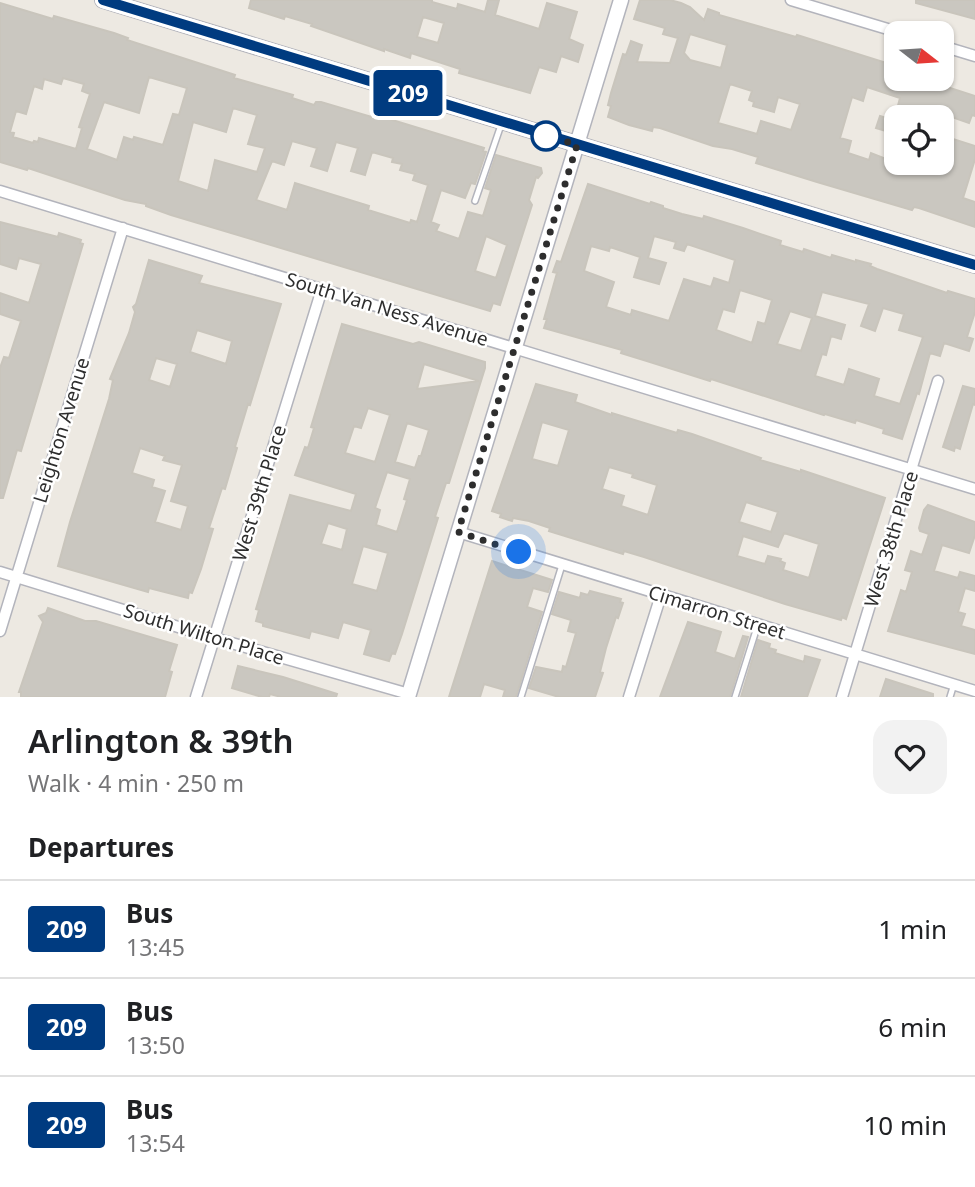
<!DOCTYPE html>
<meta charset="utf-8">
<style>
body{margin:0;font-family:"Noto Sans",sans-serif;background:#f2f2f2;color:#202124;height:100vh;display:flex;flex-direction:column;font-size:26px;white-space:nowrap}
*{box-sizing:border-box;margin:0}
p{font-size:23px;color:#757577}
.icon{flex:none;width:38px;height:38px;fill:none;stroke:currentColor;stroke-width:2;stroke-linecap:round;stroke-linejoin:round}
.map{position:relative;height:697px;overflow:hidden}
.drawer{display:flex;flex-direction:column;background:#fff;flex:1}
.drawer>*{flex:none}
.badge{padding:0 14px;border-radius:5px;font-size:24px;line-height:46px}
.needle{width:46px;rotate:107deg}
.fabs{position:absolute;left:884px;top:21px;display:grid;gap:14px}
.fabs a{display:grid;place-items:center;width:70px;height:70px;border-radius:14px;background:#fff;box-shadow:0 2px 5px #0004;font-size:35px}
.you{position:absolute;width:35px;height:35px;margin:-18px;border:5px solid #fff;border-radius:50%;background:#1a73e8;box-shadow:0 0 0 10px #1a73e833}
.map>.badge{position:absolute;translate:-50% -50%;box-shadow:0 0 0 4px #fff}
h2{padding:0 28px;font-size:26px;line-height:63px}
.round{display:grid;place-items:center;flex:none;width:74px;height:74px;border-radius:21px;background:#f2f2f2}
.head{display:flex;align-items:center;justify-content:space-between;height:119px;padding:0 28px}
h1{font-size:33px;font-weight:600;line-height:52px}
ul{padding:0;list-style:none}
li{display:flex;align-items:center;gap:21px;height:98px;padding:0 28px;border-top:2px solid #e0e0e0}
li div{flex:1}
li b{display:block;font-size:26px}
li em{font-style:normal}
li .badge{min-width:77px;font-weight:700;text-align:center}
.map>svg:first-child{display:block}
.building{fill:#cac7c0;stroke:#c9c5bc;stroke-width:2;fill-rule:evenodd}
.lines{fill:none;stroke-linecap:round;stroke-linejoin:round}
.service-casing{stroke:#b3b4bc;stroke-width:8}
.minor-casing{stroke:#b3b4bc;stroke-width:13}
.tertiary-casing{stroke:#b3b4bc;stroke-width:17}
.secondary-casing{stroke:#b3b4bc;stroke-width:18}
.service{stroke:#fff;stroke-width:5}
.minor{stroke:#fff;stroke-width:10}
.tertiary{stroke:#fff;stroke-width:14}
.secondary{stroke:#fff;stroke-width:16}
.line-casing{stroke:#fff;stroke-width:16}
.line{stroke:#003b80;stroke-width:10}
.walk{stroke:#2e2e2e;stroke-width:7;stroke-dasharray:0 12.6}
.stop-dot{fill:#fff;stroke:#003b80;stroke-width:3.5}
.labels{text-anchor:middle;stroke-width:5;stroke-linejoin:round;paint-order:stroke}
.street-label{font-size:19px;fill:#2e2e2e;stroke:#fff}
</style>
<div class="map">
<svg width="975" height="697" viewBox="0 0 975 697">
<rect width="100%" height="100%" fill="#ede9e2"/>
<!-- building -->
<path class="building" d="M251,0H432V2L457,9L458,4L485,12L488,0H499L495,15L539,29L547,3L577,12L569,39L583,45L578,62L561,56L556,72L539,67L530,93L459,73L460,69L411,53L410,58L384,49V51L311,26L312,24L285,16L284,19L249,8ZM423,17L444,23L438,43L417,37Z
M640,0H670L681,3L690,7L704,20L708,9L719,13V15L796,37L797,35L896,66V79H934L949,83L947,87L975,96V116L972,115L969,123L952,117L944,142L942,141V117H895L900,98L867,87L863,101L852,97L840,138L851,141L848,153L869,160L871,153L896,163H942V157L946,158L953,139L975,146V159L963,198L975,202V227L919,208L914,207L912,210L817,182L756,163L758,157L732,149L713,146L660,128L653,127L652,131L629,125L608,117L611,106L608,105L611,93L623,54L626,55L631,41L642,45L637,62L670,63L678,38L663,34L665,28L634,19ZM690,34L727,45L721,68L690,60L684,53ZM730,84L752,91L749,100L754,102L753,106L774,112L778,97L800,104L791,130L761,121L757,134L718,123Z
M916,0H975V19L916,3Z
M0,3L53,19L54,16L114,33L128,38L127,40L235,75L234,78L293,95L292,98L314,105L316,102H321L375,118L376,115L484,148L483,151L486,152L475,184L471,183L465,198L441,190L431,222L439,225L436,231L459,239L468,212L483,216L491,190L485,188L496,155L541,168L542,173L538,178L536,177L529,200L532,205L500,305L493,303L490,311L171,215L146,206V204L125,200L28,168L27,170L0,162ZM149,77L187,88L179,115L173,114L163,145L134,137L133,140L124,137L117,160L87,149L104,102L139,113ZM63,78L84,84L82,91L90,94L79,127L82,128L76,149L39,138L38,142L34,141L33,143L13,137L14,133L10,132L16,111L26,114L34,86L42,89L44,79L61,84ZM233,108L257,115L248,144L265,148L257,172L215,160L208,191L178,181L193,122L226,132ZM292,141L317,148L311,166L327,171L336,142L358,148L351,171L365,175L372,152L393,158L392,162L402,164L400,170L415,174L413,180L428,185L417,222L411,220L410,223L368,210L369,206L295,183L287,210L256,200L272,161L284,165ZM486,236L507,245L496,278L475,271Z
M880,116L896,121V134L876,128Z
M588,184L650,204L651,202L663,206V208L682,214L703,219L704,216L743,228L781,241L780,245L803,252L804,249L831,258L832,255L856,262V260L871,264L870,266L877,269L947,293L948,291L975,299V312L967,337L973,339L969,351L944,343L940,356L930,353L919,394L917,393L902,439L883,433L884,429L856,420L855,423L825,414L824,415L711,379L710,381L650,362L621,353L622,350L544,328L547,319H544L557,273L553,272L557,261L561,262ZM654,236L676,242L674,248L684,251L687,244L735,260L729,283L714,278L711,287L684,279L669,321L632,310L631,315L606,307L614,282L584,271L591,246L609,251L610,247L640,257L634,277L659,284L666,263L648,258ZM740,290L772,300L765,324L758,322L752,343L716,330L723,309L734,312ZM822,292L869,304L861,326L875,331L883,308L904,314L899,330L923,337L900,404L874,396L879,379L849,369L844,385L815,376L822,354L826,355L831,336L841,339L845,325L815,316ZM790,311L812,318L801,351L777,344Z
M0,222L58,237L59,233L81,240L80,243L83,244L21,451L17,450L3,498H0V368L4,357L9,358L21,321L0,314V293L29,303L41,264L19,258L16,269L0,264Z
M149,260L202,276L199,283L281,304L250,405L248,404L235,447L237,448L225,489L222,488L209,528L213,529L201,569L192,593L189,592L188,598L149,588L148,592L58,566L70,522L109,399L113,380L110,379L129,333L135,312L133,307L136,304ZM197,330L232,341L226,364L190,352ZM156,358L177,364L170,387L149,380ZM140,448L165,456L163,460L182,465L171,501L188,506L181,530L155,522L165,491L152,487L154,480L132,473Z
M342,324L413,344L419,342L485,362V368L449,483H446L435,517L438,518L402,634L395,654L392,653L389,661L364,654L371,630L343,622L338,638L311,631L309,638L263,626V623L256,621L259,610L256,609L290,495L351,511L356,494L295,475L305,447L308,448L314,428L311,427ZM424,364L479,381L417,389ZM368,408L390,415L375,462L345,453L354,426L361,428ZM407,423L429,430L421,456H419L415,468L395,462ZM387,472L410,479L404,499L407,500L397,532L376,525L380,510L375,508ZM328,523L347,529L342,550L321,544ZM363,546L388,553L377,591L352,584Z
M536,384L577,395L575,402L612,415V413L677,433L678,430L692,434L761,458L760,460L801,472V470L885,498L846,619L842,617L841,620L785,604L644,557L624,551L623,554L549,531L550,528L529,521L513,518L512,521L500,517L501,514L492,511ZM542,422L569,430L558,466L532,459ZM609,467L633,474L632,477L657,485L648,515L621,506L624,496L602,489ZM746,502L778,512L771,532L739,522ZM784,533L819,544L809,578L783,570L785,563L780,561L781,559L768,556L765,564L737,556L743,536L778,547Z
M963,386L975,389V405L973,404L960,449L955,447L954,451L943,447Z
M928,505L975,522V535L969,553L942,545L934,571L958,578L960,572L975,576V591L965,588L958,612L965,614L961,626L975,630V654L888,631L901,590L906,592L912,572L905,570L911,551L922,555L929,534L920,531L919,528L924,510Z
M492,561L552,580L548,592L533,588L527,607L542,612L516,697H503L505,690L484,684L480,697H449Z
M590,591L621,599L620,602L623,603L618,618L616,617L606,648L600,672L603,673L595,697H559L529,688L536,667L562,672L563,666L566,667L576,633L568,631L571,620L552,614L559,592L580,598L581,593L588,595Z
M48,608L85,621H96L177,645L169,671L172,672L165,697H21V692H19L43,622L39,616L46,613Z
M688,622L721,632L715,652L735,659L743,636L748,637L730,697H660Z
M758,640L770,644L769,648L776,650L775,653L804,662L805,656L820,660L807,697H741Z
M238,666L283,677L337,694L336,697H281L270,694L269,697H262L232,688Z
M886,679L933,694V697H880Z"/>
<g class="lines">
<defs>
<path id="service" d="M475,201L501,125
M521,697L562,565
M735,697L758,624
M950,697L954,684"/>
<path id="minor" d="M791,0L901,33
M942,46L975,56
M0,191L975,489
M458,532L975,691
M0,572L214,638L409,694
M0,631L123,228
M196,697L322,289
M629,697L661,595
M842,697L938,381"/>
<path id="tertiary" d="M408,697L621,0"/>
<path id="secondary" d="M103,0L975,265"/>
</defs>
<!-- service casing -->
<use href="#service" class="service-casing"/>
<!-- minor casing -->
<use href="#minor" class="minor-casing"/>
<!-- tertiary casing -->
<use href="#tertiary" class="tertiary-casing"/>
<!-- secondary casing -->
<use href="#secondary" class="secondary-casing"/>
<!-- service -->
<use href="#service" class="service"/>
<!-- minor -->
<use href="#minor" class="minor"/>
<!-- tertiary -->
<use href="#tertiary" class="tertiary"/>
<!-- secondary -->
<use href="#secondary" class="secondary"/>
</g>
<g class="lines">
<defs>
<path id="line" d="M103,0L975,265"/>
</defs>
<!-- line casing -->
<use href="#line" class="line-casing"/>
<!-- line -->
<use href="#line" class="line"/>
<!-- walk -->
<path class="walk" d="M519,552L458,532L577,145L539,133L546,136"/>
</g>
<!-- markers -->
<circle class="stop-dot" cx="546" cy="136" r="14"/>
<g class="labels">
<!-- street labels -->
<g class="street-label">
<text transform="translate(387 309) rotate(17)" y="7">South Van Ness Avenue</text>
<text transform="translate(61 430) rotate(-73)" y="7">Leighton Avenue</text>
<text transform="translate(259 493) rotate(-73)" y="7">West 39th Place</text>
<text transform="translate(891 539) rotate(-73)" y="7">West 38th Place</text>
<text transform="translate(717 612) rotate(17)" y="7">Cimarron Street</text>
<text transform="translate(204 634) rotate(17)" y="7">South Wilton Place</text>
</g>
</g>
</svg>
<div class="fabs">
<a><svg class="needle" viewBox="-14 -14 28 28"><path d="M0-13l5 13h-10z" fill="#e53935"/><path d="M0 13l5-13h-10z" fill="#757577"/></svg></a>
<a><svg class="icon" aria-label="locate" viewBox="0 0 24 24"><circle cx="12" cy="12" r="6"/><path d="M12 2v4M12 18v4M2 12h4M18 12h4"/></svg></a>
</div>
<div class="you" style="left:519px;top:552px"></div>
<b class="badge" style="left:408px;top:93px;background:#003b80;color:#fff">209</b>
</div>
<section class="drawer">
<div class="head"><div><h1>Arlington &amp; 39th</h1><p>Walk · 4 min · 250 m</p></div><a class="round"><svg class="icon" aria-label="heart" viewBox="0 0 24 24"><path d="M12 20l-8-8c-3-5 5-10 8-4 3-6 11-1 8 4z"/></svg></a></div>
<h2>Departures</h2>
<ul>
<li><span class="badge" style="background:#003b80;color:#fff">209</span><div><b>Bus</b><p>13:45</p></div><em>1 min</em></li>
<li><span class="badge" style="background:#003b80;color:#fff">209</span><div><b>Bus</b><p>13:50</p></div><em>6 min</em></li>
<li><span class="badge" style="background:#003b80;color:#fff">209</span><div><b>Bus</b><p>13:54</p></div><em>10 min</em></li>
</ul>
</section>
